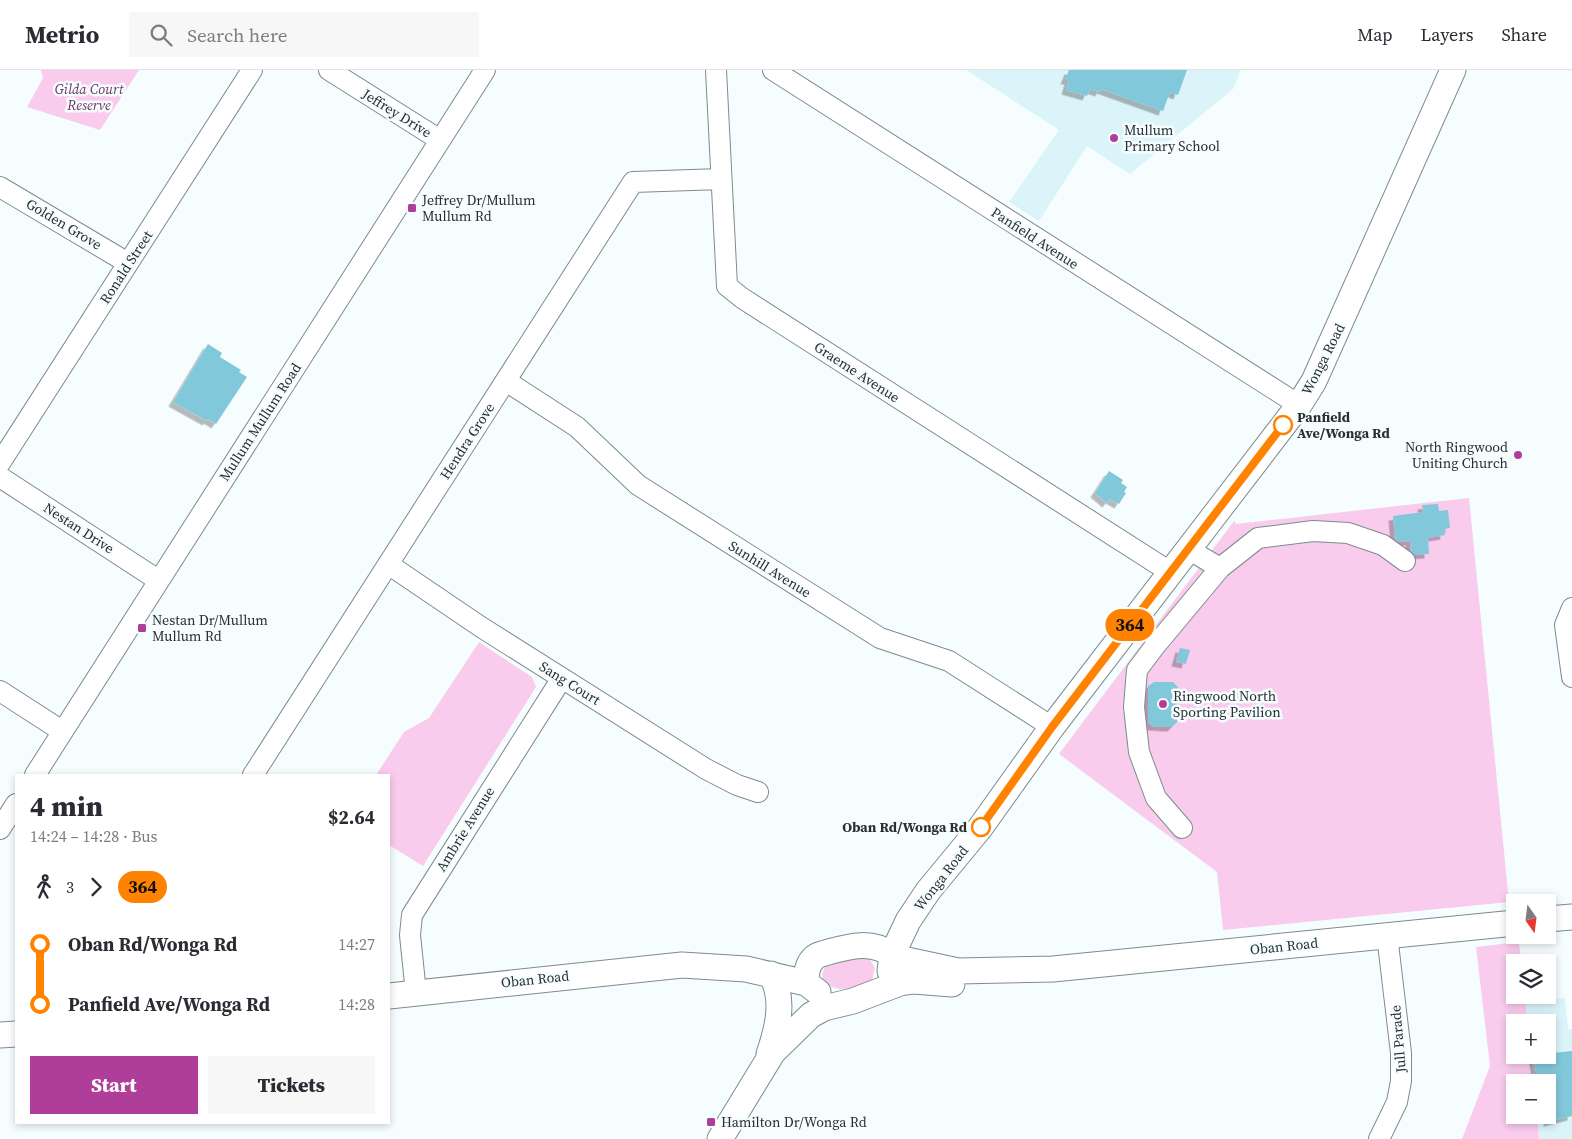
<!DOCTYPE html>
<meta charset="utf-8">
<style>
body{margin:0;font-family:"Source Serif 4",serif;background:#f7f7f7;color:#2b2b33;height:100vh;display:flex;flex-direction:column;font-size:19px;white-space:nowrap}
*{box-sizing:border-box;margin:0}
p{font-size:16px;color:#7c7c81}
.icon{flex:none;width:28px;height:28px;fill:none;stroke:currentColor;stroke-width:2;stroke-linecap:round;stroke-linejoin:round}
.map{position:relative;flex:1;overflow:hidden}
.drawer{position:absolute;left:15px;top:704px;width:375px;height:350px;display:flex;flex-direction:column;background:#fff;border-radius:0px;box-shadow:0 2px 8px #0003}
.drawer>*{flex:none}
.badge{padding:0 10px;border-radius:16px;font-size:18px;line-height:32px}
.needle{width:32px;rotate:166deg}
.fabs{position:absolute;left:1506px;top:824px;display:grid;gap:10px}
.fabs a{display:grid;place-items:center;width:50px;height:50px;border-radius:0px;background:#fff;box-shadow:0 2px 8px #0003;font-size:25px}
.map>.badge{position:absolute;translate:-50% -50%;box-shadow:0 0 0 2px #fff}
.legs{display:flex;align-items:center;gap:8px;height:55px;padding:0 15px;font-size:16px}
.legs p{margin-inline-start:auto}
.head{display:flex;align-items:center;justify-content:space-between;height:85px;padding:0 15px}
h1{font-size:28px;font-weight:800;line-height:38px}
.cta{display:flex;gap:10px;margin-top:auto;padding:10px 15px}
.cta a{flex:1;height:58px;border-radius:0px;background:#af3e9a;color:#fff;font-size:20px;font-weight:800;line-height:58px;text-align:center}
.cta a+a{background:#f7f7f7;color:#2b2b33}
ul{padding:0 15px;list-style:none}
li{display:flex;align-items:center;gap:18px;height:60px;font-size:19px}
li i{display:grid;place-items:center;width:8px;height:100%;margin:0 6px;background:currentColor}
li i::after{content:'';width:12px;height:12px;margin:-6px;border:4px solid;border-radius:50%;background:#fff}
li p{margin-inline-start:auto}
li:first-child i{background:linear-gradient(#0000 50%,currentColor 0)}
li:last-child i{background:linear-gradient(currentColor 50%,#0000 0)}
header{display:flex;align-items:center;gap:30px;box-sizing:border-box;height:70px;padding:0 25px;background:#fff;border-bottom:1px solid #e1e1e2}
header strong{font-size:24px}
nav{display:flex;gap:28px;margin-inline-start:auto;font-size:18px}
.search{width:350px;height:45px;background:#f7f7f7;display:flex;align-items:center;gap:12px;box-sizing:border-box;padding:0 18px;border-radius:0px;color:#7c7c81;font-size:19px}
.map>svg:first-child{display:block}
.built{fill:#dbf4fa}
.green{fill:#f9cced}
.building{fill:#81c8da;filter:url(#shadow)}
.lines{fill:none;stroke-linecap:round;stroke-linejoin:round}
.minor-casing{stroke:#7d8b8f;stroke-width:22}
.major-casing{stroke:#7d8b8f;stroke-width:27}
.minor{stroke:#fff;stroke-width:20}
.major{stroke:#fff;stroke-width:25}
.line-1-casing{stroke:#fff;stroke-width:11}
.line-1{stroke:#ff8200;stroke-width:8}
.poi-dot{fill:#af3e9a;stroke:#f6fdfe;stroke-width:2}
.stop-1-dot{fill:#fff;stroke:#ff8200;stroke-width:2.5}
.labels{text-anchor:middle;stroke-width:5;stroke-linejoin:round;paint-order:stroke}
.park-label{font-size:14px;font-style:italic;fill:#6f3463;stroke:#f6fdfe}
.street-label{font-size:14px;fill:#292f31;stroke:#f6fdfe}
.poi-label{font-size:14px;fill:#292f31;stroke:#f6fdfe;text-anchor:start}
.stop-label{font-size:14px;font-weight:bold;fill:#292f31;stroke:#f6fdfe;text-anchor:start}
</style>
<header>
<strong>Metrio</strong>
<div class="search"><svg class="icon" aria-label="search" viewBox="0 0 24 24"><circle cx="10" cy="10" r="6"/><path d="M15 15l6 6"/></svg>Search here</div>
<nav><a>Map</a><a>Layers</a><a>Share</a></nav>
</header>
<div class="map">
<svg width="1572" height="1069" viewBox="0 0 1572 1069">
<defs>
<filter id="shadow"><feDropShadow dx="-4.5" dy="4.5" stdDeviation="0" flood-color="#0004"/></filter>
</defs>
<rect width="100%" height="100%" fill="#f6fdfe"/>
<!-- built -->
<path class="built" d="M966,0H1241L1233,19L1130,104L1087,76L1039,151L1009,132L1059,60Z
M1565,928L1568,959H1572V1069H1539L1537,1045H1548V1012H1534L1531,985H1548V952H1527L1525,933Z"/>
<!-- green -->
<path class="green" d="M41,0H139L100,60L27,37L43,8Z
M1469,428L1509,832L1223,860L1217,802L1059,684L1234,451L1236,454Z
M479,572L532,607L536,617L423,796L389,775V705H376L404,662L429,648Z
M1519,872L1521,892H1515V925H1525L1527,952H1515V985H1531L1534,1012H1515V1045H1537L1539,1069H1462L1490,996L1476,877Z
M846,885L869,888L875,898L872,910C859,920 836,923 823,912L822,905L825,897Z"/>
<!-- building -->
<path class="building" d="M1069,0H1187L1178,25L1170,22L1163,41L1101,19L1100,22L1090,19L1087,26L1066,20L1069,10H1065Z
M208,274L222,283L220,287L241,300L239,302L247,307L216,354L208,349L207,351L173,332Z
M1109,401L1123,410L1121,413L1127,417L1124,422L1126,423L1119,434L1110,429L1107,433L1095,423Z
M1438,434L1439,441L1448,440L1450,458L1444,459L1445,465L1428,468L1429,484L1415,485L1411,481L1410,471L1399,472L1395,469L1393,446L1423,442L1422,435Z
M1180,578L1190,580L1186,594L1176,592Z
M1154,612H1173L1178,617L1177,652L1172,657L1152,656L1148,652V616Z
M1572,981V1046L1548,1052V1012H1538L1533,985Z"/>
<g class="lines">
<defs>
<path id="minor" d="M329,0L440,70
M716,0L727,216L742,228L1170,502
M773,0L1299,335
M0,117L128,193
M506,311L577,357L638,415L880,568L949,591L1052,657
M0,393L252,0
M0,407L158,510
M1188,479L1220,498
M388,494L481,557L706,699L737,715L758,722
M1572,538L1565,555L1572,607
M0,621L62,661
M35,705L485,0
M253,705L633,112L721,109
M1182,758L1156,728L1139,682L1134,637L1137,600L1155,576L1220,498L1258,468L1313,461L1348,463L1383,475L1405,491
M0,759L16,734
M416,923L410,865L412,845L562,608
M1379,1069L1397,1032L1401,1011V983L1387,865"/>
<path id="major" d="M1548,849L1572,847
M892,885L908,851L928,821L980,758L1052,657L1299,335L1314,311L1453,0
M893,887L958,901L1053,899L1515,853
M818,922L806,913C806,905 807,894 814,888C817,884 824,884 828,882C850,876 872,870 892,885L890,901
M389,926L682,895L746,899L806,913
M0,965L16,964
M769,984C778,958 785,929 771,904
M720,1069L773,982L811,945L824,938L853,931L900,913L914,911L952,914"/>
</defs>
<!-- minor casing -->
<use href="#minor" class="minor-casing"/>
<!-- major casing -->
<use href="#major" class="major-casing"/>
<!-- minor -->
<use href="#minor" class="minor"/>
<!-- major -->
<use href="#major" class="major"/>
</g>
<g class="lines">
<defs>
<path id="line-1" d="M981,757L1052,657L1283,355"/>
</defs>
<!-- line-1 casing -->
<use href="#line-1" class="line-1-casing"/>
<!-- line-1 -->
<use href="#line-1" class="line-1"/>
</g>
<!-- markers -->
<g class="poi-dot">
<circle cx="1114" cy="68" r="5"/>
<rect x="407" y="133" width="10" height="10" rx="2.5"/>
<circle cx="1518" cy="385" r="5"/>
<rect x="137" y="553" width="10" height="10" rx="2.5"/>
<circle cx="1163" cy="634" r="5"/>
<rect x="706" y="1047" width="10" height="10" rx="2.5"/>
</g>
<g class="stop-1-dot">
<circle cx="1283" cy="355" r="9"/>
<circle cx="981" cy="757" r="9"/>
</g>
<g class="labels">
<!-- park labels -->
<g class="park-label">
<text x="89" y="24">Gilda Court<tspan x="89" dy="16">Reserve</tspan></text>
</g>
<!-- street labels -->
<g class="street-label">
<text transform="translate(397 43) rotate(32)" y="5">Jeffrey Drive</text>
<text transform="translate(64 154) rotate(31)" y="5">Golden Grove</text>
<text transform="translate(1035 168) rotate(33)" y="5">Panfield Avenue</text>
<text transform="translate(126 197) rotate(-57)" y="5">Ronald Street</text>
<text transform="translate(1323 289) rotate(-63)" y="5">Wonga Road</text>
<text transform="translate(857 302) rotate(33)" y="5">Graeme Avenue</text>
<text transform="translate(260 352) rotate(-57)" y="5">Mullum Mullum Road</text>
<text transform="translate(467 371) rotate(-57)" y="5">Hendra Grove</text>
<text transform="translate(79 458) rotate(33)" y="5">Nestan Drive</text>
<text transform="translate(770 499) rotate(32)" y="5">Sunhill Avenue</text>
<text transform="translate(570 613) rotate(32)" y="5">Sang Court</text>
<text transform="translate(465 759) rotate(-58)" y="5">Ambrie Avenue</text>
<text transform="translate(941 808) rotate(-52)" y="5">Wonga Road</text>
<text transform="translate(1284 876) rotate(-6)" y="5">Oban Road</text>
<text transform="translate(535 909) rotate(-6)" y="5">Oban Road</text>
<text transform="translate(1398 969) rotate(-95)" y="5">Jull Parade</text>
</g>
<!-- poi labels -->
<g class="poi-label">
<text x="1124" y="65">Mullum<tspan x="1124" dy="16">Primary School</tspan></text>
<text x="422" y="135">Jeffrey Dr/Mullum<tspan x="422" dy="16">Mullum Rd</tspan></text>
<text x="1508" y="382" text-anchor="end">North Ringwood<tspan x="1508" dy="16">Uniting Church</tspan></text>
<text x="152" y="555">Nestan Dr/Mullum<tspan x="152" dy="16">Mullum Rd</tspan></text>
<text x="1173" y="631">Ringwood North<tspan x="1173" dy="16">Sporting Pavilion</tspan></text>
<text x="721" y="1057">Hamilton Dr/Wonga Rd</text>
</g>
<!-- stop labels -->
<g class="stop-label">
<text x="1297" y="352">Panfield<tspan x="1297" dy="16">Ave/Wonga Rd</tspan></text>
<text x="967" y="762" text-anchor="end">Oban Rd/Wonga Rd</text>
</g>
</g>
</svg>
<div class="fabs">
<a><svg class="needle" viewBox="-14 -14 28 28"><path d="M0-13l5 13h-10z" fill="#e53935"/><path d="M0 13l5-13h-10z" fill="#7c7c81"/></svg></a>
<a><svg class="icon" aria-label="layers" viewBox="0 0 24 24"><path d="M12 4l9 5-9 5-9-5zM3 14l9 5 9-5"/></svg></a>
<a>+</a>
<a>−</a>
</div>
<b class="badge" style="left:1130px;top:555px;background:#ff8200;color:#111">364</b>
<section class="drawer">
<div class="head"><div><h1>4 min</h1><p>14:24 – 14:28 · Bus</p></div><b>$2.64</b></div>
<div class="legs"><svg class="icon" aria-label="walk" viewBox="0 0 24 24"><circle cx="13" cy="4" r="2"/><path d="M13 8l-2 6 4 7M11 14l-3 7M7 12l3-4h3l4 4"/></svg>3<svg class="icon" aria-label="forward" viewBox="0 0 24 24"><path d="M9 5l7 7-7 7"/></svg><b class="badge" style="background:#ff8200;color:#111">364</b></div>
<ul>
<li><i style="color:#ff8200"></i><b>Oban Rd/Wonga Rd</b><p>14:27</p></li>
<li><i style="color:#ff8200"></i><b>Panfield Ave/Wonga Rd</b><p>14:28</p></li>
</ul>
<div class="cta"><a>Start</a><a>Tickets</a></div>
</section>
</div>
